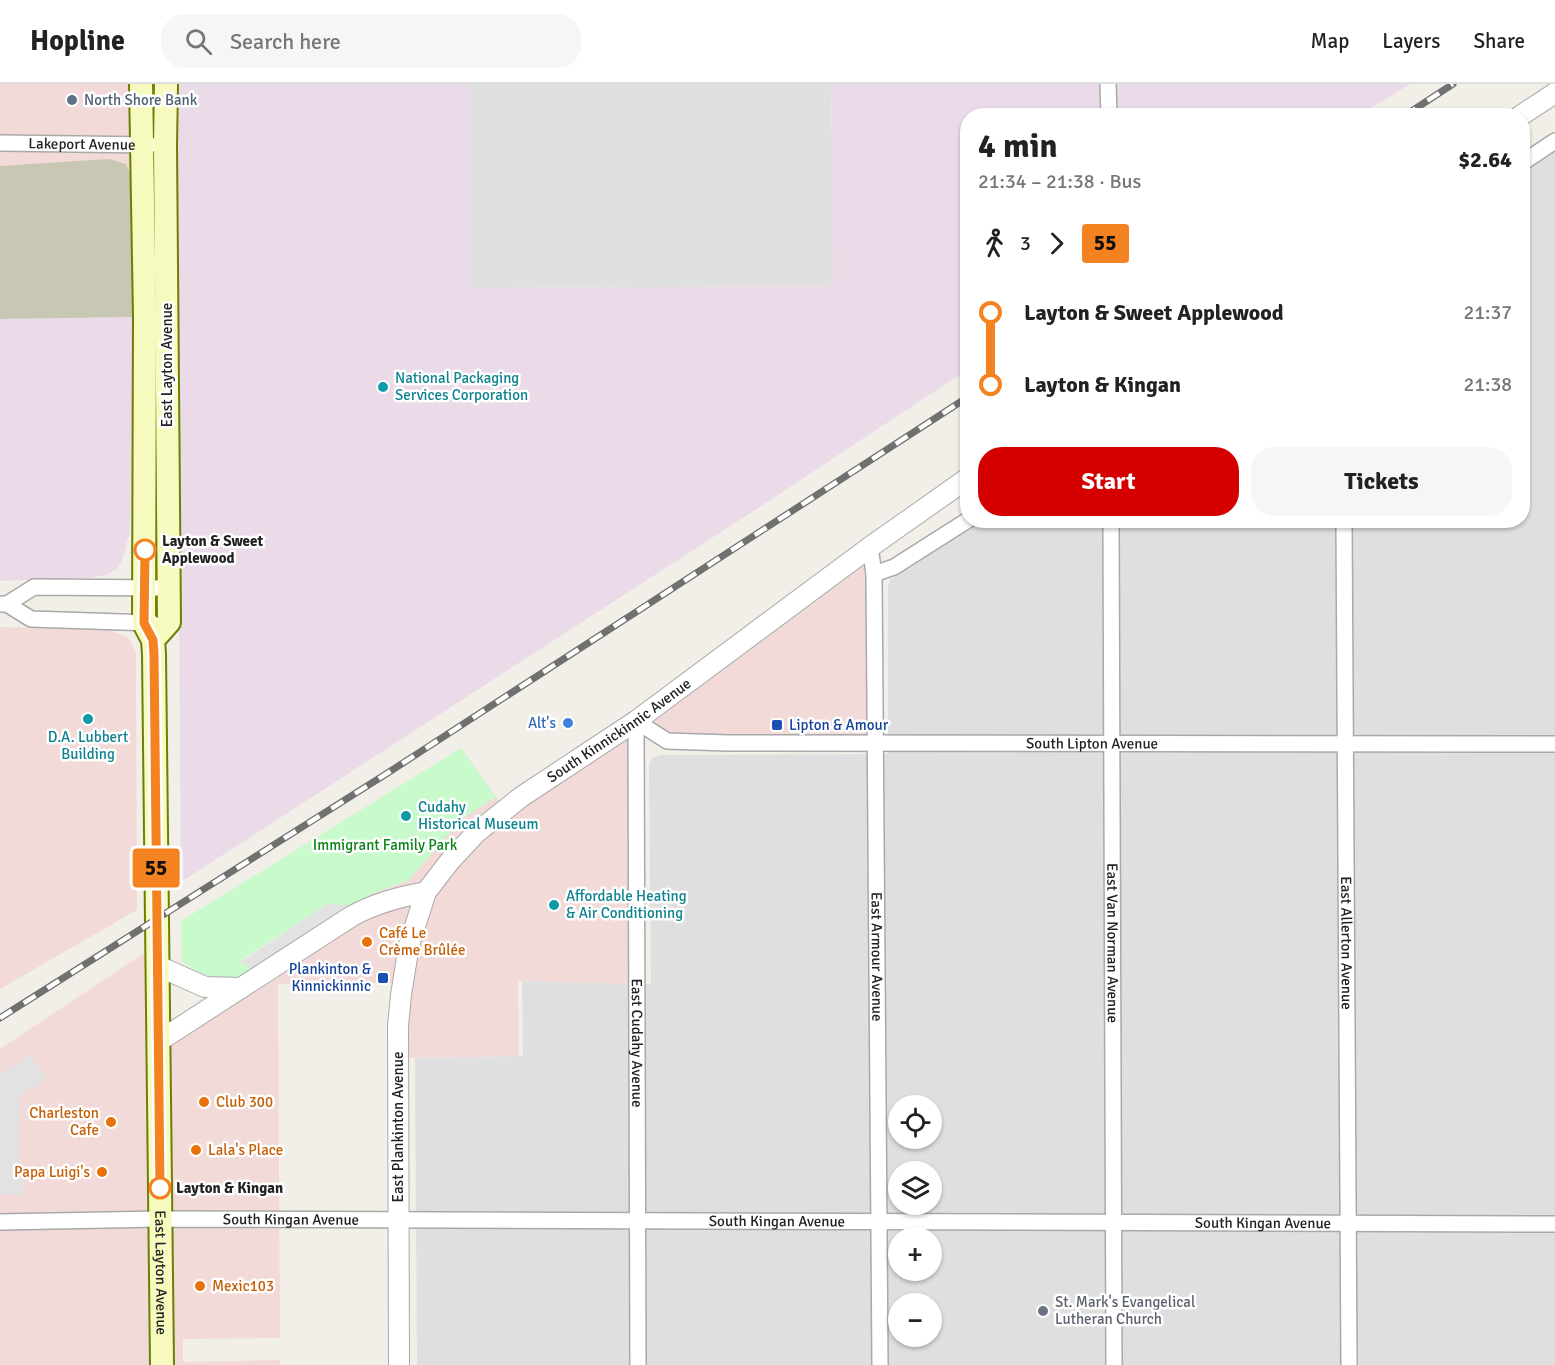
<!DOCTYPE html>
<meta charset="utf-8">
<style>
body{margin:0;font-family:Signika,sans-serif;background:#f6f6f6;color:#222;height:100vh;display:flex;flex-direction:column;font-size:22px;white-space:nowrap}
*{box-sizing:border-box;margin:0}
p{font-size:20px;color:#767676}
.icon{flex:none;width:33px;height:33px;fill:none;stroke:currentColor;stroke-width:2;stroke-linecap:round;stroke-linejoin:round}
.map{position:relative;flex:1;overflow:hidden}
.side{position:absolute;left:960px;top:24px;width:570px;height:420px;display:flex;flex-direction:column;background:#fff;border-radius:24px;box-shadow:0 2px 4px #0004}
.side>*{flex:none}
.badge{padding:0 12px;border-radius:4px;font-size:21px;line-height:39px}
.buttons{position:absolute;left:888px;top:1011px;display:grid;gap:12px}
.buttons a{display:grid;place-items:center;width:54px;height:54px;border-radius:50%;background:#fff;box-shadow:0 2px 4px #0004;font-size:30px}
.map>.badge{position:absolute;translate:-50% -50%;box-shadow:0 0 0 3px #fff}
.legs{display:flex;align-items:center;gap:9px;height:66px;padding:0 18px;font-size:20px}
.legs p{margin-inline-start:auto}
.summary{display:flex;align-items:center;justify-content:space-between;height:102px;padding:0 18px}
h1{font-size:33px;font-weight:700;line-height:45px}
.cta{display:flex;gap:12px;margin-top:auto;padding:12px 18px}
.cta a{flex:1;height:69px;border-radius:24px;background:#d40000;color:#fff;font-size:24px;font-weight:700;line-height:69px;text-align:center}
.cta a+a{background:#f6f6f6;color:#222}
ul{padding:0 18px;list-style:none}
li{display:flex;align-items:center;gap:21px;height:72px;font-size:22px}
li i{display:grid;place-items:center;width:9px;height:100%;margin:0 8px;background:currentColor}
li i::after{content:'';width:15px;height:15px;margin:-8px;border:4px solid;border-radius:50%;background:#fff}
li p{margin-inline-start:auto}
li:first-child i{background:linear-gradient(#0000 50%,currentColor 0)}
li:last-child i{background:linear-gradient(currentColor 50%,#0000 0)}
header{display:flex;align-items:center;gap:36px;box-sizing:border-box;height:84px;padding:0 30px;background:#fff;border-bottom:2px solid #e0e0e0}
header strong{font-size:28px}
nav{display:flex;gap:33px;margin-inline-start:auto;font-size:21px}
.search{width:420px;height:54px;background:#f6f6f6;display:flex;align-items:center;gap:15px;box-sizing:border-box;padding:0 21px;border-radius:24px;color:#767676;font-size:22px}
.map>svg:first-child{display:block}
.residential{fill:#e0dfdf;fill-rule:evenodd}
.commercial{fill:#f2dad9}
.industrial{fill:#ebdbe8}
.construction{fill:#c7c7b4}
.park{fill:#c8facc}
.parking{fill:#e2e2e2}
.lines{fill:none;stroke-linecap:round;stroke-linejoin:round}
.minor-casing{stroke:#a9a9a9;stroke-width:18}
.tertiary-casing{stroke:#a9a9a9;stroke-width:22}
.secondary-casing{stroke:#707d05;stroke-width:26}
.minor{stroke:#fff;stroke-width:15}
.tertiary{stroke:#fff;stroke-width:20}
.secondary{stroke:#f7fabf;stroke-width:22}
.rail-casing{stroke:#707070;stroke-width:7}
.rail{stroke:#fff;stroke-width:4.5;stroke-dasharray:14;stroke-linecap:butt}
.line-1-casing{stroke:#fff;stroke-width:14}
.line-1{stroke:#f58220;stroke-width:9}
.service-dot{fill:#5c6f8a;stroke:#fff;stroke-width:2}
.culture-dot{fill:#0f9aa8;stroke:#fff;stroke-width:2}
.stop-1-dot{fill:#fff;stroke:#f58220;stroke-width:3}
.shop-dot{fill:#3f7fe0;stroke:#fff;stroke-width:2}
.transit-dot{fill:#1a4fb4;stroke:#fff;stroke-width:2}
.food-dot{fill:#e8710a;stroke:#fff;stroke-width:2}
.worship-dot{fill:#6b7280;stroke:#fff;stroke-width:2}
.labels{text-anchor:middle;stroke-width:5;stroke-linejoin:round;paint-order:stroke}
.service-label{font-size:15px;fill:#4e5e75;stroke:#fff;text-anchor:start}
.street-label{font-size:15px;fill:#222;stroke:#fff}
.culture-label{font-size:15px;fill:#0d838f;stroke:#fff;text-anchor:start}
.stop-label{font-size:15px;font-weight:bold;fill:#222;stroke:#fff;text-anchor:start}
.shop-label{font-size:15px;fill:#366cbe;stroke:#fff;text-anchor:end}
.transit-label{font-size:15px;fill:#164399;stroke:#fff;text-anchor:start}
.park-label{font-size:15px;fill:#0c8416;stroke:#fff}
.food-label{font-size:15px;fill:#c56008;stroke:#fff;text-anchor:start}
.worship-label{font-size:15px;fill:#5b616d;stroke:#fff;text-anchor:start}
</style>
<header>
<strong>Hopline</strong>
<div class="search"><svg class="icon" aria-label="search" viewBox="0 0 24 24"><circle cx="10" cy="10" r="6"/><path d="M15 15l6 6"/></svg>Search here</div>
<nav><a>Map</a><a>Layers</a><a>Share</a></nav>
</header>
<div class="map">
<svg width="1555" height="1281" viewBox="0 0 1555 1281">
<rect width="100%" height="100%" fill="#f2efe9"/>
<!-- residential -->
<path class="residential" d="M469,0H831L834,202L471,204Z
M1555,66V1281H417L415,974L523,972L522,897L651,900L649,680L653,674L660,671L888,670V501L891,495L982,437L1522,436L1523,87ZM898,1022H932V1054H898ZM898,1088H932V1120H898ZM898,1154H932V1186H898ZM898,1220H932V1252H898Z"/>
<!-- commercial -->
<path class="commercial" d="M0,0H141L142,85L0,83Z
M870,463L875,658L667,657L636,637V900L518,897L519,972L398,974L402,899L278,900L280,1254L183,1255V1278L280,1276V1281H0V965L158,860L159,957L329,846L304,762L461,664L505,725Z
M0,543L109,546L127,553L132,560L136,569L137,826L0,905Z"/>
<!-- industrial -->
<path class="industrial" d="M175,0H469L472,204L834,202L831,0H1410L1360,31L968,32L967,286L752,428L181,798Z
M134,233L130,447L122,477L116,485L107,491L87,494L0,497V235Z"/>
<!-- construction -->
<path class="construction" d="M109,75L126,80L133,96L134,233L0,235V82Z"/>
<!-- park -->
<path class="park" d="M461,664L496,713L462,735L408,797L373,809L350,823L329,819L241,876L253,885C235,902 198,893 182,877L181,837Z"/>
<!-- parking -->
<path class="parking" d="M329,819L348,823L253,885L240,878Z
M30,971L46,995L19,1012V1081H23L24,1111L0,1110V991Z"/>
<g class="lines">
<defs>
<g id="minor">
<path d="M1108,0L1109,32"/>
<path id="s1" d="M0,59L150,61"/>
<path d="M1522,79L1555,57"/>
<path id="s2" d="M1111,436L1114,1281"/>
<path id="s3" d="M1344,436L1349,1281"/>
<path id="s4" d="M870,463L874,490L880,1281"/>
<path d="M874,490L894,483L968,436"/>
<path d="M0,520H7L34,503L169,504"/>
<path d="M7,520L31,535L152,539"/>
<path id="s5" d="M636,637L667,657L728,659L1555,660"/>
<path id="s6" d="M636,637L638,1281"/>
<path id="s7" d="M0,1138L160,1135L1555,1140"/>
</g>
<g id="tertiary">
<path d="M1520,32L1555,9"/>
<path d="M158,882L205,903L241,904"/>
<path d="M159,957L352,832C376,819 399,813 426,808"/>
<path id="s8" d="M399,1281L398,942L401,911L409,861L426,808L450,777L476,749L521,713L636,637L870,463L968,394"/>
</g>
<g id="secondary">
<path id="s9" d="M141,0L145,233L144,539L153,556L154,570L162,1281"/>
<path d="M153,556L169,538L165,62L166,0"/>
</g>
</defs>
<!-- minor casing -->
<use href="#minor" class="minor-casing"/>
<!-- tertiary casing -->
<use href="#tertiary" class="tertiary-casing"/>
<!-- secondary casing -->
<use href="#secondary" class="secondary-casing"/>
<!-- minor -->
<use href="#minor" class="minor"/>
<!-- tertiary -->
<use href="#tertiary" class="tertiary"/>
<!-- secondary -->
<use href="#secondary" class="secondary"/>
<defs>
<path id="rail" d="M1404,32L1453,0
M0,934L386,690L968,313"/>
</defs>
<!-- rail casing -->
<use href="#rail" class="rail-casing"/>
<!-- rail -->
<use href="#rail" class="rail"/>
</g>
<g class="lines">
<defs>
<path id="line-1" d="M145,466L144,539L153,556L154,570L160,1104"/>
</defs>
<!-- line-1 casing -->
<use href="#line-1" class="line-1-casing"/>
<!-- line-1 -->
<use href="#line-1" class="line-1"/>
</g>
<!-- markers -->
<circle class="service-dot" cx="72" cy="16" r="6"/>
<g class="culture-dot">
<circle cx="383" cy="303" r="6"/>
<circle cx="88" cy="635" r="6"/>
<circle cx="406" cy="732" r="6"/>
<circle cx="554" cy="821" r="6"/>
</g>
<g class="stop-1-dot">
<circle cx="145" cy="466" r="10"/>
<circle cx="160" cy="1104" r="10"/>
</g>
<circle class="shop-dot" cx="568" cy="639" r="6"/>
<g class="transit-dot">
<rect x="771" y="635" width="12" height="12" rx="3"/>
<rect x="377" y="888" width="12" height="12" rx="3"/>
</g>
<g class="food-dot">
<circle cx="367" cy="858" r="6"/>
<circle cx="204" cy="1018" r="6"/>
<circle cx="111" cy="1038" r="6"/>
<circle cx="196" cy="1066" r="6"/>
<circle cx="102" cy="1088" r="6"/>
<circle cx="200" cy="1202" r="6"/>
</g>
<circle class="worship-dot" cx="1043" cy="1227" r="6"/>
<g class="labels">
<!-- service labels -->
<g class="service-label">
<text x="84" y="21">North Shore Bank</text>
</g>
<!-- street labels -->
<g class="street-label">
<text dy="5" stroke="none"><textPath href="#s1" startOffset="82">Lakeport Avenue</textPath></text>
<text transform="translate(167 281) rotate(-90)" y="5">East Layton Avenue</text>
<text dy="5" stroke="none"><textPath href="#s8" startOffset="730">South Kinnickinnic Avenue</textPath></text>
<text dy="5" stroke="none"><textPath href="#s5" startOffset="462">South Lipton Avenue</textPath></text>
<text dy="5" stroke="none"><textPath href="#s2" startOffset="423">East Van Norman Avenue</textPath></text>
<text dy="5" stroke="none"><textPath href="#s3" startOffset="423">East Allerton Avenue</textPath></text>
<text dy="5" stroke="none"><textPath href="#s4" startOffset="410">East Armour Avenue</textPath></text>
<text dy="5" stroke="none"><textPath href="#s6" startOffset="322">East Cudahy Avenue</textPath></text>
<text transform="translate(398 1043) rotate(-90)" y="5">East Plankinton Avenue</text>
<text dy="5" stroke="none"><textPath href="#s7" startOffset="291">South Kingan Avenue</textPath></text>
<text dy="5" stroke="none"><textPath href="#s7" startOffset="777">South Kingan Avenue</textPath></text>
<text dy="5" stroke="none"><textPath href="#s7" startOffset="1263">South Kingan Avenue</textPath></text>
<text dy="5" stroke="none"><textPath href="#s9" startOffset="1191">East Layton Avenue</textPath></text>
</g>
<!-- culture labels -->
<g class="culture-label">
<text x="395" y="299">National Packaging<tspan x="395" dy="17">Services Corporation</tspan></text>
<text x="88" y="658" text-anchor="middle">D.A. Lubbert<tspan x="88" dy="17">Building</tspan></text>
<text x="418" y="728">Cudahy<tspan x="418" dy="17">Historical Museum</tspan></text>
<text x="566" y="817">Affordable Heating<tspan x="566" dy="17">&amp; Air Conditioning</tspan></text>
</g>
<!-- stop labels -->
<g class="stop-label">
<text x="162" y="462">Layton &amp; Sweet<tspan x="162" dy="17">Applewood</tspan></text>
<text x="176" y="1109">Layton &amp; Kingan</text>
</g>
<!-- shop labels -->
<g class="shop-label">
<text x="556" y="644">Alt's</text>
</g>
<!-- transit labels -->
<g class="transit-label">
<text x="789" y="646">Lipton &amp; Amour</text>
<text x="371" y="890" text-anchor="end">Plankinton &amp;<tspan x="371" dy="17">Kinnickinnic</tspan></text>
</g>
<!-- park labels -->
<g class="park-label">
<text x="385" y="766">Immigrant Family Park</text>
</g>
<!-- food labels -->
<g class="food-label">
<text x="379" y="854">Café Le<tspan x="379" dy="17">Crème Brûlée</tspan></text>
<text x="216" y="1023">Club 300</text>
<text x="99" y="1034" text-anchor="end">Charleston<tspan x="99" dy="17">Cafe</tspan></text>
<text x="208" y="1071">Lala's Place</text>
<text x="90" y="1093" text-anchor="end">Papa Luigi's</text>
<text x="212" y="1207">Mexic103</text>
</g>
<!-- worship labels -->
<g class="worship-label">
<text x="1055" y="1223">St. Mark's Evangelical<tspan x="1055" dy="17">Lutheran Church</tspan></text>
</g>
</g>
</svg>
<div class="buttons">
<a><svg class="icon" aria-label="locate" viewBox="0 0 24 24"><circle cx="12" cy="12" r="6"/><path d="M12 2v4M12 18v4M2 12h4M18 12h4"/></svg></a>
<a><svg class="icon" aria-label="layers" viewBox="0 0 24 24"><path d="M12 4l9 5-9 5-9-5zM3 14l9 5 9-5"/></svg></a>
<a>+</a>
<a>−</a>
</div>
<b class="badge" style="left:156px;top:784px;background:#f58220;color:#111">55</b>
<section class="side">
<div class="summary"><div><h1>4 min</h1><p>21:34 – 21:38 · Bus</p></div><b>$2.64</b></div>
<div class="legs"><svg class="icon" aria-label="walk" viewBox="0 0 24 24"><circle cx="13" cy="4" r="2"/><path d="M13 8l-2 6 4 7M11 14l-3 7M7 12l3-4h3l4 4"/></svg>3<svg class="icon" aria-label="forward" viewBox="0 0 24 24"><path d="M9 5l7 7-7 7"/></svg><b class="badge" style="background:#f58220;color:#111">55</b></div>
<ul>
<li><i style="color:#f58220"></i><b>Layton &amp; Sweet Applewood</b><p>21:37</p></li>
<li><i style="color:#f58220"></i><b>Layton &amp; Kingan</b><p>21:38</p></li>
</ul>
<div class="cta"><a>Start</a><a>Tickets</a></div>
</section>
</div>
